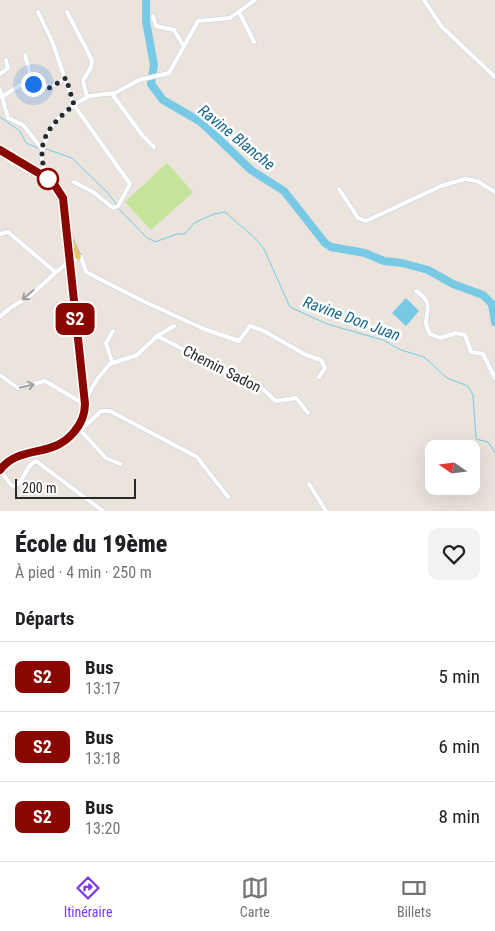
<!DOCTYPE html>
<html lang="fr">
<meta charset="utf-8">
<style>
body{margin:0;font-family:"Roboto Condensed",sans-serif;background:#f2f2f2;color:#202124;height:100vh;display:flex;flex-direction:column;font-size:19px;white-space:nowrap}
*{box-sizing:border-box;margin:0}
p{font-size:16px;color:#757577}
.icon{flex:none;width:28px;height:28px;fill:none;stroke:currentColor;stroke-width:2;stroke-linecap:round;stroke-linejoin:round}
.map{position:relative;height:511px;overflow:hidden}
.panel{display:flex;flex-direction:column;background:#fff;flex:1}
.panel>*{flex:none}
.badge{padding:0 10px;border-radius:8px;font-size:18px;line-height:32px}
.needle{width:32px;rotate:284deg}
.fabs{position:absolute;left:425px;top:440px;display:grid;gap:10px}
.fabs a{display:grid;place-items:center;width:55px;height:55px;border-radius:10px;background:#fff;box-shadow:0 5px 20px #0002;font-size:25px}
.scale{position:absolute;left:15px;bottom:12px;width:121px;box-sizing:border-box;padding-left:5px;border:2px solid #292929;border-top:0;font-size:14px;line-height:18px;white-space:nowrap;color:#292929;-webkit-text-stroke:4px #fff;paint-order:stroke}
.you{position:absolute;width:25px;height:25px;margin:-12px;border:4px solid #fff;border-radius:50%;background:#1a73e8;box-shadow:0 0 0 8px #1a73e833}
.map>.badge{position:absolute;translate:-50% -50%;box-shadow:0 0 0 2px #fff}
h2{padding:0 15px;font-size:19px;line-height:45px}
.round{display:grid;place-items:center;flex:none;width:52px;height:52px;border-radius:10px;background:#f2f2f2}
.overview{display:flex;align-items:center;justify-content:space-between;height:85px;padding:0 15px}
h1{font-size:24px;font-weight:800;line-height:38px}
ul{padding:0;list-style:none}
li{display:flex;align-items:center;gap:15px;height:70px;padding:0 15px;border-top:1px solid #e0e0e0}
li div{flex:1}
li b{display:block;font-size:19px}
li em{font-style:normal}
li .badge{min-width:55px;font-weight:700;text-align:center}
.menu{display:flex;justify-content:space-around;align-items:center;height:70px;border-top:1px solid #e0e0e0;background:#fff;font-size:14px;color:#757577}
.menu a{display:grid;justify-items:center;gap:2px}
.menu .selected{color:#7c3aed}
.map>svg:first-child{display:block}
.pitch{fill:#c5e499}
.water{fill:#77c9e5}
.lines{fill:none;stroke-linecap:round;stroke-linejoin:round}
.stream{stroke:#77c9e5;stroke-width:1}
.river{stroke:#77c9e5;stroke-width:8}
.street-casing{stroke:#d2d5e1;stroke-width:5.5}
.primary-casing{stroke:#c3c3c3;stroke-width:8}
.street{stroke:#fff;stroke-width:4}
.primary{stroke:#e5c766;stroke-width:5.5}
.oneway{stroke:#9f9f9f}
.line-casing{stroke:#fff;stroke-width:11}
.line{stroke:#890700;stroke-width:8}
.walk{stroke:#292929;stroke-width:5;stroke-dasharray:0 9}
.stop-dot{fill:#fff;stroke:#890700;stroke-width:2.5}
.labels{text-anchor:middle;stroke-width:5;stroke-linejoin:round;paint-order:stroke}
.street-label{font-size:15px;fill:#292929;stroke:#fff}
.water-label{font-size:16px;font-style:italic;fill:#17678f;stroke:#fff}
</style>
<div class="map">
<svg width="495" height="511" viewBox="0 0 495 511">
<rect width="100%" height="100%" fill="#eae4dc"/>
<!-- pitch -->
<path class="pitch" d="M167,163L193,192L151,230L125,202Z"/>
<!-- water -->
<path class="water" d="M406,298L419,311L406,326L392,313Z"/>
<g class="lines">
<!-- stream -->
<path class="stream" d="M0,117L20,131L26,143L40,149
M46,149L72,158L108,193L116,204
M119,209L146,237L155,242L177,234H185L194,223L214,214L225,212L255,238L264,249L290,307L327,324L383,340L401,350L424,357L447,378L468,386L473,395L476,439L488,442L495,453"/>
<!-- river -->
<path class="river" d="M146,0V21L154,65L151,84L163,100L201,122L251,170L284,191L325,243L331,247L365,253L384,261L402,263L428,270L453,284L483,295L492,304L495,322"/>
<defs>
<path id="street" d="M424,0L441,26L495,77
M38,12L52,41L74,105L130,184L118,206L113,208L93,192L74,182
M67,12L92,60L91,67L83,81L87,97
M239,12L254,42
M153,16L156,26L174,30L184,47
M25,55L33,84H44L49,88L66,78
M0,74L8,68L6,60
M0,90L8,118L23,125L42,149
M112,94L142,135L154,147
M2,97L20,85
M42,175L44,170L41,154L49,131L57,119L74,105L89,96L115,93L139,80L169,73L198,21L230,18L255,0
M339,189L358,218L366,221L441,186L465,179L477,181L495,192
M0,234L8,232L54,271
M416,291C440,306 418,316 430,334L440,338L456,333L465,335L471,352L483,354L495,378
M0,317C7,309 14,306 22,301C45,287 56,265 81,257L86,272L145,302L204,329L239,341L250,326L264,331L306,355L321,360L325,368L319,377
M157,336L242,379L257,384L276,401L296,398L308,413
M112,362L106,343L113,331
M0,375L18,388L45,381L79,401L84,400
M84,396L88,395L98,378L110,364L137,355L157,336L174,326
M76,430L83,428L101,411H110L197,457L228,497
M80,430L106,458L120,464
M0,470L11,485L15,486C25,481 26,464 36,461L103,511
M309,484L326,511"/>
<path id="primary" d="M0,150L55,184L63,198L69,237
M70,240L78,257
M0,470C19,444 51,459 73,432C82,423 85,413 84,400L71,284L68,235"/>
</defs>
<!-- street casing -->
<use href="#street" class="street-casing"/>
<!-- primary casing -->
<use href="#primary" class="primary-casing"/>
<!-- street -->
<use href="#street" class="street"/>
<!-- primary -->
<use href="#primary" class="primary"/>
</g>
<!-- one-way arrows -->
<defs><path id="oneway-shaft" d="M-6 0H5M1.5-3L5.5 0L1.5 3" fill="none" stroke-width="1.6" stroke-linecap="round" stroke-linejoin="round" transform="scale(1.25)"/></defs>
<g class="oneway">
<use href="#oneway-shaft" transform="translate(28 295) rotate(139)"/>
<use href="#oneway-shaft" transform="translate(27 386) rotate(-14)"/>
</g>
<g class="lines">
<defs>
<path id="line" d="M0,150L52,181L63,198L85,404C85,415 81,424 74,432C52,459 20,444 0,470"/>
</defs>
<!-- line casing -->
<use href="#line" class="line-casing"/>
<!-- line -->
<use href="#line" class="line"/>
<!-- walk -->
<path class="walk" d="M33,84H44L49,88L66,78L74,105C58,118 41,133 42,155C42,162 45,168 42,175L48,179"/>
</g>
<!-- markers -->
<circle class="stop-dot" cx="48" cy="179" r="10"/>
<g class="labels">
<!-- street labels -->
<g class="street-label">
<text transform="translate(222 369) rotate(27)" y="5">Chemin Sadon</text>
</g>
<!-- water labels -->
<g class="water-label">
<text transform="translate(237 137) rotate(39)" y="6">Ravine Blanche</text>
<text transform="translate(352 318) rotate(20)" y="6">Ravine Don Juan</text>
</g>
</g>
</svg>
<div class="fabs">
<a><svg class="needle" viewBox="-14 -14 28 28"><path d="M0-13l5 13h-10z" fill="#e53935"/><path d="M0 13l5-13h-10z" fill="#757577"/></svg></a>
</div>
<div class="scale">200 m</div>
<div class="you" style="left:33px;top:84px"></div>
<b class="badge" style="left:75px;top:319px;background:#890700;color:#fff">S2</b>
</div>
<section class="panel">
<div class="overview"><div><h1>École du 19ème</h1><p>À pied · 4 min · 250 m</p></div><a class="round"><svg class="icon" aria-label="heart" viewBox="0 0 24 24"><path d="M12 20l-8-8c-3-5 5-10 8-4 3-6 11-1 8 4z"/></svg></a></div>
<h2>Départs</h2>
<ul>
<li><span class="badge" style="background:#890700;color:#fff">S2</span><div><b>Bus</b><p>13:17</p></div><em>5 min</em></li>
<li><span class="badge" style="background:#890700;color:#fff">S2</span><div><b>Bus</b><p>13:18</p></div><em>6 min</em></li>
<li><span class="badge" style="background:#890700;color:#fff">S2</span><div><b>Bus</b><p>13:20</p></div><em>8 min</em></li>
</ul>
</section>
<nav class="menu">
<a class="selected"><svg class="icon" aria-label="directions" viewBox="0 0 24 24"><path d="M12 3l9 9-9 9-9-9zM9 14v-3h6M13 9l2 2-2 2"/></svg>Itinéraire</a>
<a><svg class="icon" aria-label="map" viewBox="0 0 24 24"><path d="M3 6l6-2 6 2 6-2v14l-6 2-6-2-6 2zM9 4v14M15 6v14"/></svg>Carte</a>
<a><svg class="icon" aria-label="tickets" viewBox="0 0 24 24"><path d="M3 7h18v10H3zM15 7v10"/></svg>Billets</a>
</nav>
